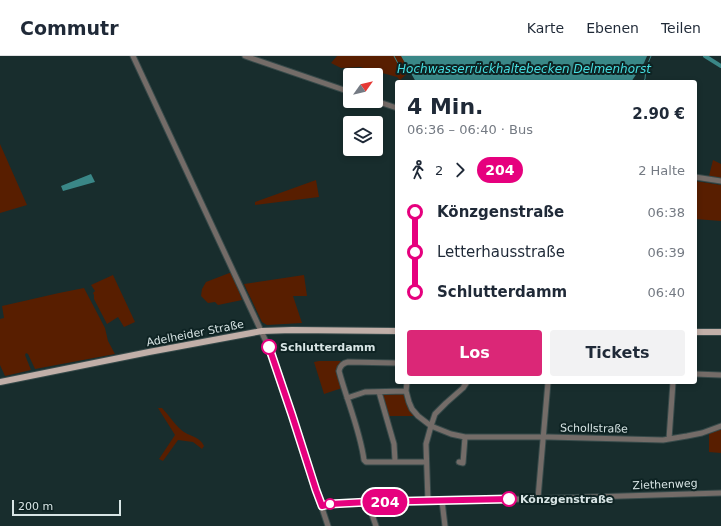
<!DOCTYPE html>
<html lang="de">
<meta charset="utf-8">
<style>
body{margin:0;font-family:"DejaVu Sans",sans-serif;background:#f2f2f3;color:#1f2937;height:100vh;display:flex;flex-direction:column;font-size:15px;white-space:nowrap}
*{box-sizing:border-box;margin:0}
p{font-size:13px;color:#747a83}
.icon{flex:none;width:22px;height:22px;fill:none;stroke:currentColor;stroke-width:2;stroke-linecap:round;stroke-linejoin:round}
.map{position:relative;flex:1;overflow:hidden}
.panel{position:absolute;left:395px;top:24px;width:302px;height:304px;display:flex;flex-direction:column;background:#fff;border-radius:4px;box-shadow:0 2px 6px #0003}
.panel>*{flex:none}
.badge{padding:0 8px;border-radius:13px;font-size:14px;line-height:26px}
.needle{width:26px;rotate:56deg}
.controls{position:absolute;left:343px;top:12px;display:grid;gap:8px}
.controls a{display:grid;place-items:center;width:40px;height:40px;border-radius:4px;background:#fff;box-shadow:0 2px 6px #0003;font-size:20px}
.scale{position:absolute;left:12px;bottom:10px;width:109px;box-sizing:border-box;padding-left:4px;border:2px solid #d8e5e5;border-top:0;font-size:11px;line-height:14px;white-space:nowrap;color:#d8e5e5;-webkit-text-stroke:3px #0e2323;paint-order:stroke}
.map>.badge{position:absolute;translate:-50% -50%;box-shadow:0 0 0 2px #fff}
.legs{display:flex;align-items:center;gap:6px;height:44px;padding:0 12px;font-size:13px}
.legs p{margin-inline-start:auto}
.headline{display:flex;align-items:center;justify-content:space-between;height:68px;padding:0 12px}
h1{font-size:22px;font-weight:700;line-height:30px}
.button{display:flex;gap:8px;margin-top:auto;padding:8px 12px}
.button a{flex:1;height:46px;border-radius:4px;background:#db2777;color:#fff;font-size:16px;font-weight:700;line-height:46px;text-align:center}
.button a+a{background:#f2f2f3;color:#1f2937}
ul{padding:0 12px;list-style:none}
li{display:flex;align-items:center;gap:14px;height:40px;font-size:15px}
li i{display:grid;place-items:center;width:6px;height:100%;margin:0 5px;background:currentColor}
li i::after{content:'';width:10px;height:10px;margin:-5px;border:3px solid;border-radius:50%;background:#fff}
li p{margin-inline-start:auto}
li:first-child i{background:linear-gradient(#0000 50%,currentColor 0)}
li:last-child i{background:linear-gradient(currentColor 50%,#0000 0)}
header{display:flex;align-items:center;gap:24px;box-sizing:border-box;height:56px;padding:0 20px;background:#fff;border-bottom:1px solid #e0e1e3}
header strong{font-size:19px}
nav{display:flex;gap:22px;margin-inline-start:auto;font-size:14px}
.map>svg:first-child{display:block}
.green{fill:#581e00}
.water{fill:#3a8787}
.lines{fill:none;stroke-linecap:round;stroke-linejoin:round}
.stream{stroke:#3a8787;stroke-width:1}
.canal{stroke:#3a8787;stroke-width:4}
.minor-casing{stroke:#374a4a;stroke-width:7}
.major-casing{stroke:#374a4a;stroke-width:8}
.minor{stroke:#746c68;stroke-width:5}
.major{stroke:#c1afa8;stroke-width:6}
.line-1-casing{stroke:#fff;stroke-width:9}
.line-1{stroke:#e6007e;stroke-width:6}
.stop-1-dot{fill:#fff;stroke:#e6007e;stroke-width:2}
.labels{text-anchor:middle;stroke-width:4;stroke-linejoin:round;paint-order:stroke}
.street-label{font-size:11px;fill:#d8e5e5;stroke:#0e2323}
.stop-label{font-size:11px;font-weight:bold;fill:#d8e5e5;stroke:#0e2323;text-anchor:start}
.water-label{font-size:12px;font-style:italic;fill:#46dee0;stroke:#0e2323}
</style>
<header>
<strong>Commutr</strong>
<nav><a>Karte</a><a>Ebenen</a><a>Teilen</a></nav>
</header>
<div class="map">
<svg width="721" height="470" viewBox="0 0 721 470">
<rect width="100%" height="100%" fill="#182d2d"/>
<!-- green -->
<path class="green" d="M337,0H417L412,10L408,13V17L400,24L397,21L360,11L341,12L331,7Z
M0,88L27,149L0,157Z
M713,104L721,108V122L709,120Z
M316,124L319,141L255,149V146Z
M695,125L721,129V165L695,163Z
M232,216L242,244L218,249L215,246L208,247L201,240L202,233L206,226Z
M113,219L135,266L124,271L118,261L107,268L94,243V239L93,237L95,235L91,229Z
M304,219L307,240H293L302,267L267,269L262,266L244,228Z
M84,232L105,272L108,285L115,298L35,313L28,298L26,297L25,299L31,314L5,320L0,309V263L4,262L2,250L59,237Z
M319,305H341L337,315L342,332L324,338L314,306Z
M388,337L389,338H399L400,337L405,339L417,360H389L382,342L383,339Z
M158,352H162C168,358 178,373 184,376C192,381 200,381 204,390L202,393L193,386L178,384L163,405L159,403L175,379Z
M721,373V397L709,396V378Z"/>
<!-- water -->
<path class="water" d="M401,0H647L644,7L631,26H416Z
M91,118L95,126L63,135L61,130Z"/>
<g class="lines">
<!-- stream -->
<path class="stream" d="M394,0L402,15
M643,26L645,23L646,12L651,0"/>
<!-- canal -->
<path class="canal" d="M705,0L721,10"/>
<defs>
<path id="minor" d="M133,0L269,292L287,344L316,434L328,470
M245,0L350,36
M376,45L397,52
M695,121L721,125
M397,307L348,306C343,307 340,310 339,315C347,345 360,374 364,404L366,406H426
M695,318L721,319
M407,326L406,335L409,346L412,353L418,360L431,370L451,378L465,381H549L663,384L687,380L702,377L721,370
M379,336L394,388L395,405
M347,342L365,336L406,335
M669,383L673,326
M459,406L463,407L465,381
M538,442L548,326
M442,445L445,470
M428,446L426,388L431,370L435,358L446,347L463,332L467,326
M368,447L376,470
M322,450L330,448L368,447L428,446L721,437"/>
<path id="major" d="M695,276H721
M0,326L149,296L262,275L292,274L397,275"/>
</defs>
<!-- minor casing -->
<use href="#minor" class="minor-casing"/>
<!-- major casing -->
<use href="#major" class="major-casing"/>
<!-- minor -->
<use href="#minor" class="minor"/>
<!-- major -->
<use href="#major" class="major"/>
</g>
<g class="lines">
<defs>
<path id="line-1" d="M269,291L292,359L316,434L322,450L330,448L368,446L509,443"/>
</defs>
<!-- line-1 casing -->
<use href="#line-1" class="line-1-casing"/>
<!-- line-1 -->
<use href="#line-1" class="line-1"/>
</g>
<!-- markers -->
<g class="stop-1-dot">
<circle cx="269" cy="291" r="7"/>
<circle cx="509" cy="443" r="7"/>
<circle cx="330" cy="448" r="5"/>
</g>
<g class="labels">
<!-- street labels -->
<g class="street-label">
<text transform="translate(195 277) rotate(-11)" y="4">Adelheider Straße</text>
<text transform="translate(594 372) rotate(1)" y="4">Schollstraße</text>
<text transform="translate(665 428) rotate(-2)" y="4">Ziethenweg</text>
</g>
<!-- stop labels -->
<g class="stop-label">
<text x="280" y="295">Schlutterdamm</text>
<text x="520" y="447">Könzgenstraße</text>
</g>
<!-- water labels -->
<g class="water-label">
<text x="524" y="17">Hochwasserrückhaltebecken Delmenhorst</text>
</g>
</g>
</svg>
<div class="controls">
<a><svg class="needle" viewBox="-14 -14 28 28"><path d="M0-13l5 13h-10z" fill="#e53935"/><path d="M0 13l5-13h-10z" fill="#747a83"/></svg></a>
<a><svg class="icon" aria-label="layers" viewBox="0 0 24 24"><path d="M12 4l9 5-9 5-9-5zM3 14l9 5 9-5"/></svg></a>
</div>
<div class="scale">200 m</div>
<b class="badge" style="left:385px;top:446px;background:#e6007e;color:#fff">204</b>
<section class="panel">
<div class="headline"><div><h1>4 Min.</h1><p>06:36 – 06:40 · Bus</p></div><b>2.90 €</b></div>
<div class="legs"><svg class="icon" aria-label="walk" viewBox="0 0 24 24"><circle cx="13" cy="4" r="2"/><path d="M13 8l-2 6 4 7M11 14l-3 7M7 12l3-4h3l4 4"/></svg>2<svg class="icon" aria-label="forward" viewBox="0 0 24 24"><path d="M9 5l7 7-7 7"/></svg><b class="badge" style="background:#e6007e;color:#fff">204</b><p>2 Halte</p></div>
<ul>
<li><i style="color:#e6007e"></i><b>Könzgenstraße</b><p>06:38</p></li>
<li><i style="color:#e6007e"></i><span>Letterhausstraße</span><p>06:39</p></li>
<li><i style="color:#e6007e"></i><b>Schlutterdamm</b><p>06:40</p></li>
</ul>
<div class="button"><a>Los</a><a>Tickets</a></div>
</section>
</div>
